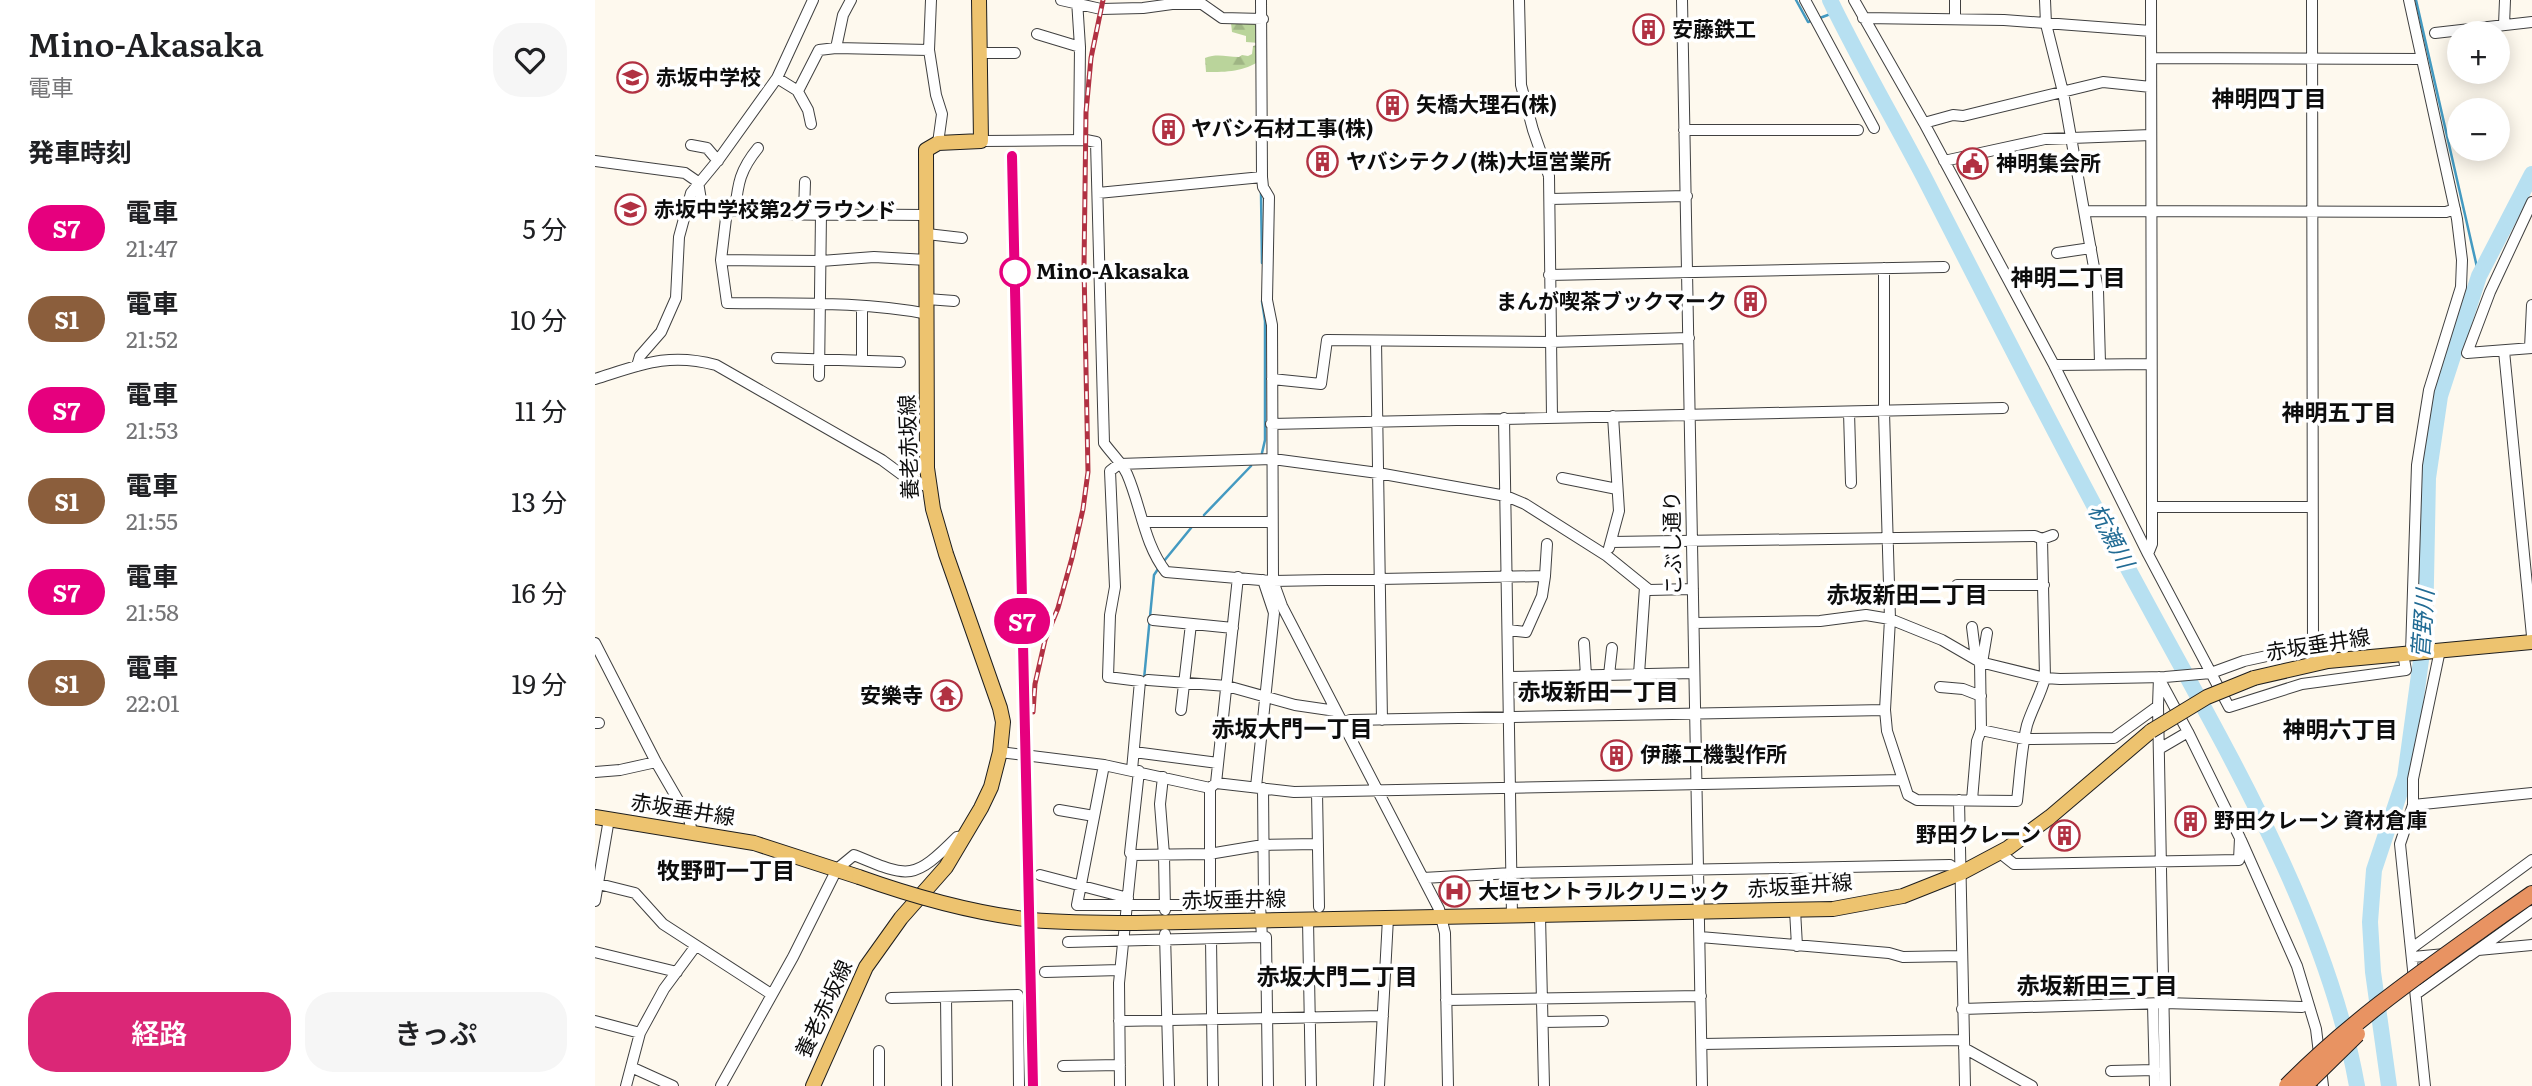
<!DOCTYPE html>
<html lang="ja">
<meta charset="utf-8">
<style>
body{margin:0;font-family:Literata,"Noto Sans JP",serif;background:#f6f6f6;color:#202124;height:100vh;display:flex;flex-direction:column;font-size:26px;white-space:nowrap}
*{box-sizing:border-box;margin:0}
p{font-size:23px;color:#757577}
.icon{flex:none;width:38px;height:38px;fill:none;stroke:currentColor;stroke-width:2;stroke-linecap:round;stroke-linejoin:round}
.map{position:relative;flex:1;overflow:hidden}
.details{display:flex;flex-direction:column;background:#fff;width:595px}
.details>*{flex:none}
.badge{padding:0 14px;border-radius:23px;font-size:24px;line-height:46px}
.buttons{position:absolute;left:1852px;top:21px;display:grid;gap:14px}
.buttons a{display:grid;place-items:center;width:63px;height:63px;border-radius:50%;background:#fff;box-shadow:0 4px 18px #0003;font-size:35px}
.map>.badge{position:absolute;translate:-50% -50%;box-shadow:0 0 0 4px #fff}
h2{padding:0 28px;font-size:26px;line-height:63px}
.round{display:grid;place-items:center;flex:none;width:74px;height:74px;border-radius:28px;background:#f6f6f6}
.summary{display:flex;align-items:center;justify-content:space-between;height:119px;padding:0 28px}
h1{font-size:33px;font-weight:600;line-height:52px}
.action{display:flex;gap:14px;margin-top:auto;padding:14px 28px}
.action a{flex:1;height:80px;border-radius:28px;background:#db2777;color:#fff;font-size:28px;font-weight:600;line-height:80px;text-align:center}
.action a+a{background:#f6f6f6;color:#202124}
ul{padding:0;list-style:none}
li{display:flex;align-items:center;gap:21px;height:91px;padding:0 28px}
li div{flex:1}
li b{display:block;font-size:26px}
li em{font-style:normal}
li .badge{min-width:77px;font-weight:700;text-align:center}
main{display:flex;flex:1;min-height:0}
.map>svg:first-child{display:block}
.forest{fill:url(#forest-firs)}
.lines{fill:none;stroke-linecap:round;stroke-linejoin:round}
.stream{stroke:#449ac1;stroke-width:2.5}
.river{stroke:#b7e0f1;stroke-width:16}
.minor-casing{stroke:#404040;stroke-width:12}
.major-casing{stroke:#1e1e1e;stroke-width:16}
.highway-casing{stroke:#1e1e1e;stroke-width:18}
.minor{stroke:#fff;stroke-width:10}
.major{stroke:#edc36f;stroke-width:14}
.highway{stroke:#e89362;stroke-width:16}
.rail-casing{stroke:#b13142;stroke-width:5}
.rail{stroke:#fff;stroke-width:2.5;stroke-dasharray:8;stroke-linecap:butt}
.major-bridge-casing{stroke:#1e1e1e;stroke-width:16;stroke-linecap:butt}
.highway-bridge-casing{stroke:#1e1e1e;stroke-width:18;stroke-linecap:butt}
.major-bridge{stroke:#edc36f;stroke-width:14}
.highway-bridge{stroke:#e89362;stroke-width:16}
.line-casing{stroke:#fff;stroke-width:16}
.line{stroke:#e6007e;stroke-width:10}
.stop-dot{fill:#fff;stroke:#e6007e;stroke-width:3.5}
.labels{text-anchor:middle;stroke-width:7;stroke-linejoin:round;paint-order:stroke}
.poi-label{font-size:21px;font-weight:bold;fill:#0d0d0d;stroke:#fff;text-anchor:start}
.stop-label{font-size:21px;font-weight:bold;fill:#0d0d0d;stroke:#fff;text-anchor:start}
.street-label{font-size:21px;fill:#0d0d0d;stroke:#fff}
.neighbourhood-label{font-size:23px;font-weight:bold;fill:#0d0d0d;stroke:#fff}
.water-label{font-size:23px;font-style:italic;fill:#216b94;stroke:#fff}
</style>
<main>
<section class="details">
<div class="summary"><div><h1>Mino-Akasaka</h1><p>電車</p></div><a class="round"><svg class="icon" aria-label="heart" viewBox="0 0 24 24"><path d="M12 20l-8-8c-3-5 5-10 8-4 3-6 11-1 8 4z"/></svg></a></div>
<h2>発車時刻</h2>
<ul>
<li><span class="badge" style="background:#e6007e;color:#fff">S7</span><div><b>電車</b><p>21:47</p></div><em>5 分</em></li>
<li><span class="badge" style="background:#8b5e3c;color:#fff">S1</span><div><b>電車</b><p>21:52</p></div><em>10 分</em></li>
<li><span class="badge" style="background:#e6007e;color:#fff">S7</span><div><b>電車</b><p>21:53</p></div><em>11 分</em></li>
<li><span class="badge" style="background:#8b5e3c;color:#fff">S1</span><div><b>電車</b><p>21:55</p></div><em>13 分</em></li>
<li><span class="badge" style="background:#e6007e;color:#fff">S7</span><div><b>電車</b><p>21:58</p></div><em>16 分</em></li>
<li><span class="badge" style="background:#8b5e3c;color:#fff">S1</span><div><b>電車</b><p>22:01</p></div><em>19 分</em></li>
</ul>
<div class="action"><a>経路</a><a>きっぷ</a></div>
</section>
<div class="map">
<svg width="1937" height="1086" viewBox="0 0 1937 1086">
<defs>
<pattern id="forest-firs" width="22" height="20" patternUnits="userSpaceOnUse" patternTransform="scale(1.75)"><rect width="22" height="20" fill="#bad49b"/><path d="M5 1l3.5 6h-7zM16 11l3.5 6h-7z" fill="#9fb584"/></pattern>
</defs>
<rect width="100%" height="100%" fill="#fef9ee"/>
<!-- forest -->
<path class="forest" d="M664,21L665,43L651,42V36L637,32L636,23Z
M662,45L666,60C648,72 633,72 611,72L610,58C623,53 631,57 644,57L647,55L653,56L657,54L658,46Z"/>
<g class="lines">
<!-- stream -->
<path class="stream" d="M1201,0L1213,22L1216,21
M1821,0L1884,276
M1222,19L1241,12
M666,193L667,263
M667,453L670,440V321L667,301
M609,515L656,466
M569,561L596,528
M549,679L559,575L563,569"/>
<!-- river -->
<path class="river" d="M1235,0C1264,60 1298,118 1329,177C1401,318 1473,459 1549,598C1630,748 1732,917 1762,1086
M1794,1086L1778,972L1775,922L1779,870L1810,777L1830,631L1833,478L1845,396L1884,276L1937,174"/>
<defs>
<path id="minor" d="M336,0L334,50L341,95L347,114L343,143
M466,0L506,9L548,8L577,4H607L627,18L668,19
M482,0L485,47L484,140
M666,0L667,177L668,187L674,197L672,300L677,325L678,581L687,606L844,909L850,933L853,1086
M924,0L926,85L938,130L954,176L957,417
M1087,0L1107,1086
M1210,0L1279,128
M1259,0L1329,123L1459,365L1553,554L1634,707L1707,684L1811,670L1808,654
M1360,0V19
M1450,0L1451,24L1468,92L1503,290L1505,363
M1717,0L1718,646
M1814,0L1862,219L1867,260L1866,287L1834,390L1822,465L1816,653
M1268,18L1409,20L1556,31
M1909,25L1910,0
M1840,33L1937,22
M442,34L485,47
M241,48L248,15L256,0
M384,53H420
M1556,58L1827,59
M182,78L218,0
M202,90L213,110L216,124
M1329,123L1358,115L1368,116L1508,82L1556,87
M1089,130H1263
M386,141L491,140L501,142L509,443C516,453 527,463 532,474C546,506 549,544 571,572L678,581L950,576L952,544
M96,145L112,148L123,161
M0,161L90,173L103,182L107,206C180,218 257,214 331,215
M1349,161L1450,139L1556,135
M503,193L667,177
M955,199L1092,196
M1937,202L1895,292L1872,353L1937,348
M132,210L126,260L132,303C198,304 267,301 333,314
M140,210C143,183 145,170 163,148
M1490,211L1851,212L1860,209
M209,213L210,182
M332,234L367,238
M1462,253L1496,248
M126,260L226,261L279,257L332,260
M1289,268V412L1295,619L1290,710L1292,731L1313,795L1322,800L1422,801C1425,776 1426,749 1432,725C1437,709 1446,694 1450,678L1447,539
M954,275L1349,267
M332,299L359,301
M267,307V360
M781,341L787,720
M1935,348L1937,305
M1909,351L1937,636
M182,358L305,362
M1459,365L1556,364
M42,366L45,356L66,332L81,298L84,237L96,193L124,159L182,78L203,91L224,50L241,48L334,50
M224,376L226,213
M0,379C45,365 73,352 121,365L287,460L310,477L333,487
M677,379L726,384L732,340L955,342L1094,338
M1254,412L1256,483
M909,418L917,916
M676,424L1408,408
M967,478L1022,489
M1557,507H1717
M548,522H677
M1016,542L1440,536L1447,539L1458,535
M1014,548L1024,511L1018,416
M1553,554L1557,544V507L1556,0
M1362,585H1449
M558,620L638,628
M1099,623L1225,621L1271,615L1295,619L1347,640L1385,662L1450,678L1465,679L1570,677L1616,673L1649,661L1718,646L1730,647L1733,661
M1377,627L1381,659
M913,630L931,632L947,596L950,576
M0,643L61,762L94,819L97,832
M989,643L991,676
M1385,662L1386,730
M1387,663L1392,633
M1044,674L1050,587
M1014,675L1017,648
M914,677L1099,673
M553,680L632,686L700,705L741,711
M1345,687L1368,689L1386,696
M1563,706L1570,1086
M586,710L596,624
M0,723H4
M747,723L755,720L1290,710
M1564,749L1593,732L1565,680
M405,752L509,765L615,788L621,783L699,792L1308,780
M539,752L623,763
M509,765L482,905H665L667,937H671L673,1086
M537,770L545,681L513,677L515,615L520,587L515,471L524,464L678,459L783,473L911,496L930,504L1012,556L1054,590L1098,589
M0,772L25,770L61,762
M568,777L565,804L569,855L570,910
M621,783L643,577
M661,787L679,613L668,580
M722,792L724,907
M1364,800L1370,1086
M1377,800L1382,741L1386,730L1429,739L1519,738L1563,706L1564,677
M1818,805L1937,793
M464,810L499,816
M1646,840L1702,966L1721,1029L1728,1086
M1405,853L1419,864L1644,860L1645,838L1593,732
M537,855L535,853L544,771
M445,875L533,898
M828,878L917,873L1355,865L1366,873
M0,883L40,893L68,924L176,994
M0,901L14,819
M615,905V788
M665,905L669,902L668,788
M1200,910L1202,946
M945,916L949,1086
M713,920L716,1086
M570,934L574,1086
M1105,937L1294,953L1308,957L1367,956
M616,939L618,1086
M473,942L667,937
M1817,948L1937,860
M1883,950L1937,945
M0,952L82,972
M1818,957L1850,954
M450,972L525,970
M1821,994L1937,911
M351,997L352,1086
M296,998L423,995L424,1086
M851,1000L1106,996
M1558,1004L1560,1086
M1367,1009L1569,1003L1707,1007
M0,1021L45,1033
M524,1021L788,1016
M948,1022L1008,1021
M1107,1044L1368,1040
M1369,1048L1437,1086
M284,1051V1086
M468,1066L525,1065
M1516,1071L1560,1070
M31,1086L36,1067
M78,1086L36,1067L45,1033L69,989L100,947
M126,1086L198,957L242,869L259,855C314,878 318,881 362,837L370,836
M525,1086L524,983L537,855L614,854L668,845L723,844
M784,1086L793,918
M1830,1086L1805,844L1818,805V779L1845,650"/>
<path id="major" d="M1659,678L1733,661L1937,642
M0,817L159,843L264,877
M540,923L1238,909L1308,896L1366,873L1413,848L1455,817L1556,731
M218,1086L271,967L306,918L351,867L386,808L396,787L405,752L408,722L405,708L351,554L338,509L332,468L331,150L343,143L386,141L384,0"/>
<path id="highway" d="M1904,917L1937,894"/>
</defs>
<!-- minor casing -->
<use href="#minor" class="minor-casing"/>
<!-- major casing -->
<use href="#major" class="major-casing"/>
<!-- highway casing -->
<use href="#highway" class="highway-casing"/>
<!-- minor -->
<use href="#minor" class="minor"/>
<!-- major -->
<use href="#major" class="major"/>
<!-- highway -->
<use href="#highway" class="highway"/>
<defs>
<path id="rail" d="M417,156L438,1086
M438,712L440,684L450,640L463,608L477,558L488,509L493,472L489,267L491,112L496,58L508,0"/>
</defs>
<!-- rail casing -->
<use href="#rail" class="rail-casing"/>
<!-- rail -->
<use href="#rail" class="rail"/>
<defs>
<path id="major-bridge" d="M1556,731L1612,697L1659,678
M264,877C320,897 377,913 437,920C471,923 505,923 540,923"/>
<path id="highway-bridge" d="M1692,1086C1756,1021 1830,970 1904,917
M1709,1086L1762,1034"/>
</defs>
<!-- major-bridge casing -->
<use href="#major-bridge" class="major-bridge-casing"/>
<!-- highway-bridge casing -->
<use href="#highway-bridge" class="highway-bridge-casing"/>
<!-- major-bridge -->
<use href="#major-bridge" class="major-bridge"/>
<!-- highway-bridge -->
<use href="#highway-bridge" class="highway-bridge"/>
</g>
<g class="lines">
<defs>
<path id="line" d="M417,156L438,1086"/>
</defs>
<!-- line casing -->
<use href="#line" class="line-casing"/>
<!-- line -->
<use href="#line" class="line"/>
</g>
<!-- icons -->
<defs>
<symbol id="building-ring" viewBox="-11 -11 22 22"><circle r="9.5" fill="#fff" stroke="#b13142" stroke-width="1.5"/><path d="M-4-6H4V6H1V3H-1V6H-4ZM-2.5-4.3h1.7v1.8h-1.7ZM.8-4.3h1.7v1.8H.8ZM-2.5-1h1.7V.8h-1.7ZM.8-1h1.7V.8H.8Z" fill="#b13142"/></symbol>
<symbol id="school-ring" viewBox="-11 -11 22 22"><circle r="9.5" fill="#fff" stroke="#b13142" stroke-width="1.5"/><path d="M0-5L7-2L0 1L-7-2ZM-4 1L0 2.5L4 1V4Q0 6-4 4Z" fill="#b13142"/></symbol>
<symbol id="civic-ring" viewBox="-11 -11 22 22"><circle r="9.5" fill="#fff" stroke="#b13142" stroke-width="1.5"/><path d="M-.6-6.5H3V-4.5H.6V-3L4-1V1h2V6H-6V1h2V-1L-.6-3ZM-1.2 2.5V6h2.4V2.5Z" fill="#b13142"/></symbol>
<symbol id="temple-ring" viewBox="-11 -11 22 22"><circle r="9.5" fill="#fff" stroke="#b13142" stroke-width="1.5"/><path d="M0-6L5-2H3V0L6.5 2.5H4V6H1.5V3h-3V6H-4V2.5H-6.5L-3 0V-2H-5Z" fill="#b13142"/></symbol>
<symbol id="hospital-ring" viewBox="-11 -11 22 22"><circle r="9.5" fill="#fff" stroke="#b13142" stroke-width="1.5"/><path d="M-5-5h3v3.5h4V-5h3V5h-3V1.5h-4V5h-3Z" fill="#b13142"/></symbol>
</defs>
<g fill-rule="evenodd">
<use href="#building-ring" x="1036" y="12" width="35" height="35"/>
<use href="#school-ring" x="20" y="60" width="35" height="35"/>
<use href="#building-ring" x="780" y="88" width="35" height="35"/>
<use href="#building-ring" x="556" y="112" width="35" height="35"/>
<use href="#building-ring" x="710" y="144" width="35" height="35"/>
<use href="#civic-ring" x="1360" y="146" width="35" height="35"/>
<use href="#school-ring" x="18" y="192" width="35" height="35"/>
<use href="#building-ring" x="1138" y="284" width="35" height="35"/>
<use href="#temple-ring" x="334" y="678" width="35" height="35"/>
<use href="#building-ring" x="1004" y="738" width="35" height="35"/>
<use href="#building-ring" x="1578" y="804" width="35" height="35"/>
<use href="#building-ring" x="1452" y="818" width="35" height="35"/>
<use href="#hospital-ring" x="842" y="874" width="35" height="35"/>
</g>
<!-- markers -->
<circle class="stop-dot" cx="420" cy="272" r="14"/>
<g class="labels">
<!-- poi labels -->
<g class="poi-label">
<text x="1077" y="37">安藤鉄工</text>
<text x="61" y="85">赤坂中学校</text>
<text x="821" y="112">矢橋大理石(株)</text>
<text x="596" y="136">ヤバシ石材工事(株)</text>
<text x="751" y="169">ヤバシテクノ(株)大垣営業所</text>
<text x="1401" y="171">神明集会所</text>
<text x="59" y="217">赤坂中学校第2グラウンド</text>
<text x="1132" y="309" text-anchor="end">まんが喫茶ブックマーク</text>
<text x="328" y="703" text-anchor="end">安樂寺</text>
<text x="1045" y="762">伊藤工機製作所</text>
<text x="1619" y="828">野田クレーン 資材倉庫</text>
<text x="1446" y="842" text-anchor="end">野田クレーン</text>
<text x="883" y="899">大垣セントラルクリニック</text>
</g>
<!-- stop labels -->
<g class="stop-label">
<text x="441" y="279">Mino-Akasaka</text>
</g>
<!-- street labels -->
<g class="street-label">
<text transform="translate(314 447) rotate(-92)" y="7">養老赤坂線</text>
<text transform="translate(1078 543) rotate(-91)" y="7">こぶし通り</text>
<text transform="translate(1723 645) rotate(-9)" y="7">赤坂垂井線</text>
<text transform="translate(88 810) rotate(9)" y="7">赤坂垂井線</text>
<text transform="translate(1205 886) rotate(-4)" y="7">赤坂垂井線</text>
<text transform="translate(639 900) rotate(-1)" y="7">赤坂垂井線</text>
<text transform="translate(229 1009) rotate(-65)" y="7">養老赤坂線</text>
</g>
<!-- neighbourhood labels -->
<g class="neighbourhood-label">
<text x="1674" y="107">神明四丁目</text>
<text x="1473" y="286">神明二丁目</text>
<text x="1744" y="421">神明五丁目</text>
<text x="1312" y="603">赤坂新田二丁目</text>
<text x="1003" y="700">赤坂新田一丁目</text>
<text x="697" y="737">赤坂大門一丁目</text>
<text x="1745" y="738">神明六丁目</text>
<text x="131" y="879">牧野町一丁目</text>
<text x="742" y="985">赤坂大門二丁目</text>
<text x="1502" y="994">赤坂新田三丁目</text>
</g>
<!-- water labels -->
<g class="water-label">
<text transform="translate(1516 536) rotate(62)" y="8">杭瀬川</text>
<text transform="translate(1828 624) rotate(-86)" y="8">菅野川</text>
</g>
</g>
</svg>
<div class="buttons">
<a>+</a>
<a>−</a>
</div>
<b class="badge" style="left:427px;top:621px;background:#e6007e;color:#fff">S7</b>
</div>
</main>
